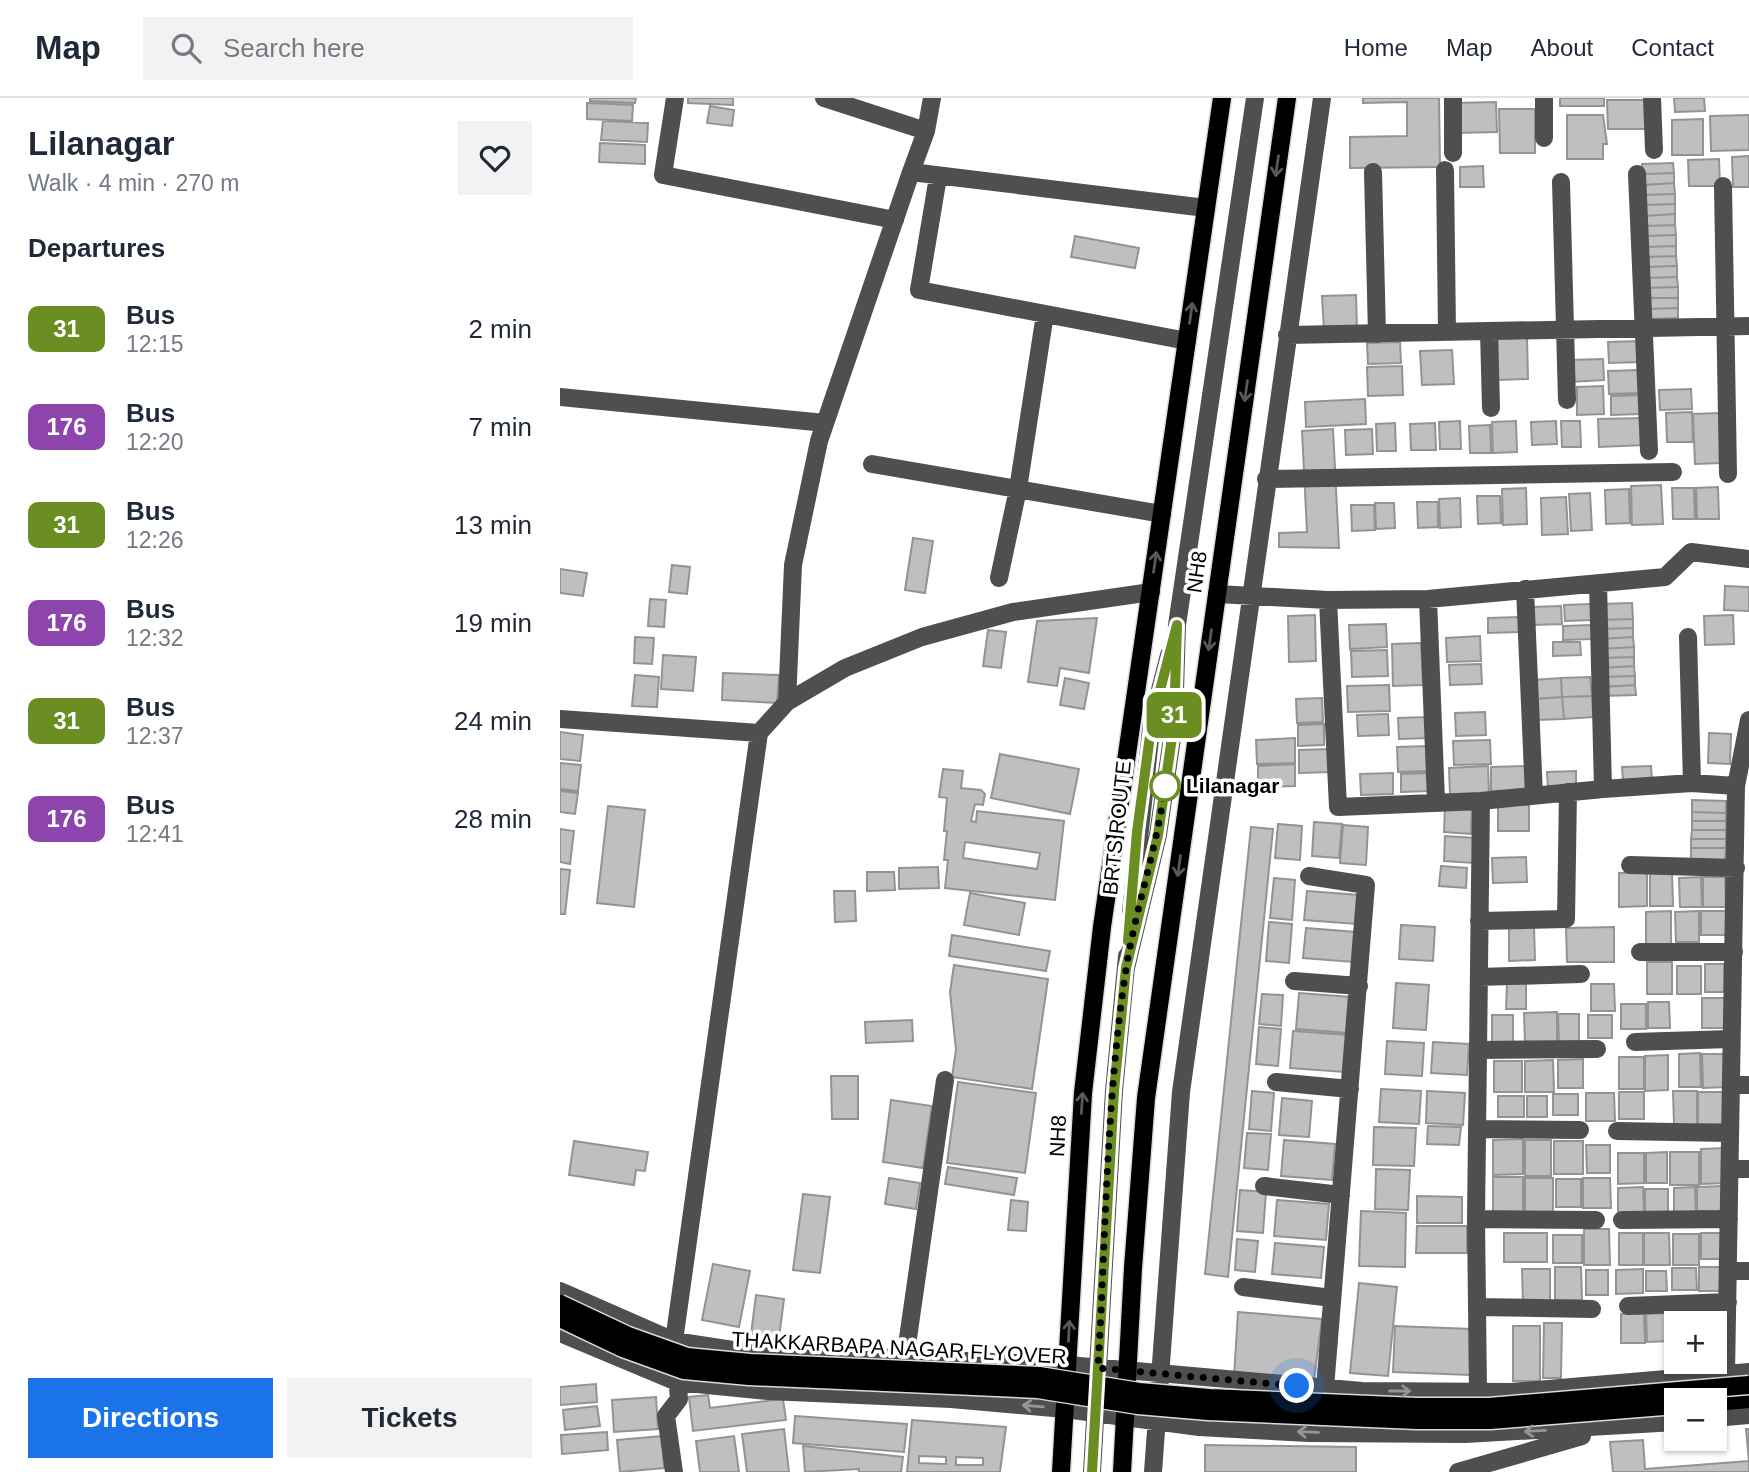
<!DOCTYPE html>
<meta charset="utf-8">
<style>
body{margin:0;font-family:Helvetica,sans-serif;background:#f2f2f3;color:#1f2937;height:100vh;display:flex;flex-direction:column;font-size:26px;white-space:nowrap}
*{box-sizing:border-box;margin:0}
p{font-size:23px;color:#747a83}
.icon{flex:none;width:38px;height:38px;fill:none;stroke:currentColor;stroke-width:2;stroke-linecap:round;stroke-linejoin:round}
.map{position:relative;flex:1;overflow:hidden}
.details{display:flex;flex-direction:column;background:#fff;width:560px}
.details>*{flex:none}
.badge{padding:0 14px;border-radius:10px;font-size:24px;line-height:46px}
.controls{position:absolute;left:1104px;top:1213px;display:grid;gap:14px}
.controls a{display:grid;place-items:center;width:63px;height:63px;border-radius:0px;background:#fff;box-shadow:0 2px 5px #0004;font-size:35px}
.you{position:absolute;width:35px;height:35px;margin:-18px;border:5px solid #fff;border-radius:50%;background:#1a73e8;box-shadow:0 0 0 10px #1a73e833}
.map>.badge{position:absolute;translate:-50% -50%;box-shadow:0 0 0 4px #fff}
h2{padding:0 28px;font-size:26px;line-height:63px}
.round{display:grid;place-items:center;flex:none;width:74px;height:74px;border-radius:0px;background:#f2f2f3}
.head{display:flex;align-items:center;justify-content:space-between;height:119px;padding:0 28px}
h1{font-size:33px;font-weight:800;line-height:52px}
.cta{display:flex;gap:14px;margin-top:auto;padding:14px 28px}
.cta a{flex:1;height:80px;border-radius:0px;background:#1a73e8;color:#fff;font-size:28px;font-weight:800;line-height:80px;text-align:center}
.cta a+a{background:#f2f2f3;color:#1f2937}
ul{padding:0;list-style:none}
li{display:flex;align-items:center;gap:21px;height:98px;padding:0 28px}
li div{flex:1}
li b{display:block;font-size:26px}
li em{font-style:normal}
li .badge{min-width:77px;font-weight:700;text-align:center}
header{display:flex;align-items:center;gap:42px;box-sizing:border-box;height:98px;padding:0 35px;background:#fff;border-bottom:2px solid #e0e1e3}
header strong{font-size:33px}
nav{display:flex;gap:38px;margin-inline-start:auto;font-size:24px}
.search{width:490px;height:63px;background:#f2f2f3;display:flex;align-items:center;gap:18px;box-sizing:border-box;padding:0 24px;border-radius:0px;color:#747a83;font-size:26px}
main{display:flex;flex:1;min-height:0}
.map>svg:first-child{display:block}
.building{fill:#bfbfbf;stroke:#939393;stroke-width:2;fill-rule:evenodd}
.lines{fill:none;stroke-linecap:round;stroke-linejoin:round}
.major-casing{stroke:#dbdbdb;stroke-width:21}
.minor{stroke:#4f4f4f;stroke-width:18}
.major{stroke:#000;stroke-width:18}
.major-bridge-casing{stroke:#dbdbdb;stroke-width:21;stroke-linecap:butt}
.major-bridge{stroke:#000;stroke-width:18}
.oneway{stroke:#595959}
.oneway2{stroke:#959595}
.line-casing{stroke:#fff;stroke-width:16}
.line{stroke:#6b8e23;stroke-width:10}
.walk{stroke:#000;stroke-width:7;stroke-dasharray:0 12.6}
.stop-dot{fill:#fff;stroke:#6b8e23;stroke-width:3.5}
.labels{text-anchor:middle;stroke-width:7;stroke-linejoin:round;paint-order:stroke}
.street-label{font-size:21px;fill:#000;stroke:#fff}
.stop-label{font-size:21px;font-weight:bold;fill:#000;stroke:#fff;text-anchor:start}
</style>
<header>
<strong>Map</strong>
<div class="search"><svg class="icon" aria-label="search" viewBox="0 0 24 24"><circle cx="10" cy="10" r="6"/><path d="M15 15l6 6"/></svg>Search here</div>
<nav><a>Home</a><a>Map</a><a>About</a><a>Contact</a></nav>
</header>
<main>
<section class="details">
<div class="head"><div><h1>Lilanagar</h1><p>Walk · 4 min · 270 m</p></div><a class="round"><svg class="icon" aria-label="heart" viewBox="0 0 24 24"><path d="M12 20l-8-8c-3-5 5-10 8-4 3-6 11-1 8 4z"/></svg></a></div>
<h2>Departures</h2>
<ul>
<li><span class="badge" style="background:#6b8e23;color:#fff">31</span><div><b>Bus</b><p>12:15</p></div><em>2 min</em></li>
<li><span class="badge" style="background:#8e44ad;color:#fff">176</span><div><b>Bus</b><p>12:20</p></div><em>7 min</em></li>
<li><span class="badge" style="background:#6b8e23;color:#fff">31</span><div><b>Bus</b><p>12:26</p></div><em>13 min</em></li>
<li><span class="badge" style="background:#8e44ad;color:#fff">176</span><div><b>Bus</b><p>12:32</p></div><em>19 min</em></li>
<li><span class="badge" style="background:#6b8e23;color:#fff">31</span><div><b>Bus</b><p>12:37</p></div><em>24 min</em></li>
<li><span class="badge" style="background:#8e44ad;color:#fff">176</span><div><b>Bus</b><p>12:41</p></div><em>28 min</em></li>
</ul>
<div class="cta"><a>Directions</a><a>Tickets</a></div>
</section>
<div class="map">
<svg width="1189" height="1374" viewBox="0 0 1189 1374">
<rect width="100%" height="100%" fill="#fff"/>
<!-- building -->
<path class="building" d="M30,0H76L75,5L30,3Z
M128,0H173V7L128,5Z
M803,0H879L880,69L790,70V39L847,38V4L803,5Z
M1000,0H1044V8H1000Z
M1114,0H1144L1145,13L1115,14Z
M1047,2H1085V31H1048Z
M936,4L937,34L895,35V5Z
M27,5L73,7L72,23L27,21Z
M150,8L174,12L172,28L147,25Z
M939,11H975V55H940Z
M1007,17H1043L1047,46H1043V61H1007Z
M1189,17V52L1151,53L1150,18Z
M1143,21V57H1112V22Z
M43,23L88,25L87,44L41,42Z
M40,45L85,47V66L39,64Z
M1189,58V89H1173L1172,59Z
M1159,61L1160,88H1129L1128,62Z
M1113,65L1114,75L1083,76L1082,66Z
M923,68L924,89H900V69Z
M1114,75V85L1083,87V76Z
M1114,85L1115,96L1084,97L1083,87Z
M1115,96V106L1084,107V97Z
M1115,106V116L1084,118V107Z
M1115,116V127L1085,128L1084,118Z
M1115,127L1116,137L1085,138V128Z
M1116,137V148L1085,149V138Z
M515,138L579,150L575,170L511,159Z
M1116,148V158L1085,159V149Z
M1116,158L1117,168L1086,169L1085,159Z
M1117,168V179L1086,180V169Z
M1117,179L1118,189L1086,190V180Z
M1118,189V200H1087L1086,190Z
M796,197L797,231L764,232L762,198Z
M1087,200H1118V210L1087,211Z
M1118,210V220L1087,221V211Z
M967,240L968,281L938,282L937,241Z
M1080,243L1081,264L1049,265L1048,244Z
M840,244L841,265L808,266L807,245Z
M892,252L894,286L862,287L860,253Z
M1043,261L1044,282L1010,284V262Z
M842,268L843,297L808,298L807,269Z
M1080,272V295L1049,296L1048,273Z
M1043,288L1044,316L1017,317V289Z
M1131,291L1132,311L1100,312L1099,292Z
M1080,297L1081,316L1051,317V298Z
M805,301L806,326L746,329L745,304Z
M1132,314L1133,344H1107L1106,315Z
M1159,315L1161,365L1135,366L1133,316Z
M1084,320L1085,347L1039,349L1038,321Z
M900,323L901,351H880L879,324Z
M956,323L957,354L933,355L932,324Z
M996,323L997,346L972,347L971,324Z
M1001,323H1020L1021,349H1002Z
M835,325L836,353H817L816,326Z
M875,325L876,352H851L850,326Z
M930,327L931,355H910L909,328Z
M773,331L779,450L719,449V435L747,434L742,333Z
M812,331L813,356L786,357L785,332Z
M1101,387L1103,426L1072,427L1071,388Z
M1158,389L1159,421H1137L1136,390Z
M966,390L967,426L943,427L942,391Z
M1112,390H1134L1135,421H1113Z
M1069,391L1070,425L1046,426L1045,392Z
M1030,395L1032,432L1011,433L1009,396Z
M917,398H940L941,425L918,426Z
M1006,399L1008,436L982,437L981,400Z
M900,400L901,429L880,430L879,401Z
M857,404H878V429L858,430Z
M815,405H834L835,430L816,431Z
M791,407H814L815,432L792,433Z
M353,440L373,443L365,495L345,492Z
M112,467L130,469L127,496L109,494Z
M0,471L27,475L23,498L0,495Z
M1165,488L1189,489V513L1164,512Z
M90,501L106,502L104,529L88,528Z
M1072,505L1073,521L1039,522V506Z
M1032,506L1033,522L1005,523L1004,507Z
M1001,508L1002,526L973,527L972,509Z
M755,517L756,563L729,564L728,518Z
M1173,517L1174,546L1145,547L1144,518Z
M959,519V534L928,535V520Z
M537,520L529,575L500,570L497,588L468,584L477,523Z
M1073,521V530L1039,531V522Z
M826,526L827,549L790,551L789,527Z
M1032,527V541L1003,542V528Z
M1073,530V539L1040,541L1039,531Z
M428,532L446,534L441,570L423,568Z
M920,538L921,563L887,564L886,540Z
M75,539L94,540L92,566L74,565Z
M1073,539L1074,549L1040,551V541Z
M993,544H1020L1021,557L993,558Z
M861,545L863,587L833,588L832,546Z
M1074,549V559L1040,560V551Z
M827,552L828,578L792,579L791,553Z
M103,557L136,559L133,593L101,591Z
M1074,559V568L1041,570L1040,560Z
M921,566L922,586L890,587L889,567Z
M1074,568L1075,578L1041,579V570Z
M163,575L219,577L217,605L162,602Z
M75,577L99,579L97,609L72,608Z
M1075,578V587L1042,589L1041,579Z
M1030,579L1032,598L1002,599L1001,580Z
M505,580L529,585L524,611L500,607Z
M1001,580L1002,599L974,601L973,582Z
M829,587L830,613L788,614L787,588Z
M1075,587L1076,597L1042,598V589Z
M1032,598L1033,619L1004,621L1002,599Z
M1002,599L1004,621L975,622L974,601Z
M762,600L763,624L737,625L736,601Z
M925,614L926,637L896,638L895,615Z
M828,616L829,637L798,638L797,617Z
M868,619L869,640L839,641L838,620Z
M764,626V647L738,648V627Z
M0,634L23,637L20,663L0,661Z
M1149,635L1171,636L1170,666L1148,665Z
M735,640V665L697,666L696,642Z
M930,642L931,666L894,667L893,643Z
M869,648L870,673L838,674L837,649Z
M771,651L772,674L739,675V652Z
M440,656L519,671L510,716L431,700Z
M0,665L21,667L18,693L0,691Z
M735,666V688L698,689V668Z
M928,668L929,695L890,697L889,670Z
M967,668L968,692L931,693V669Z
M1091,668L1092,682L1063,683L1062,669Z
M383,671L403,673L401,690L421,692L425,696L423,707L415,706L411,723L416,724L417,713L504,723L495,802L385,790L388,762H384L387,733H384L387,700L379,699ZM405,744L480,755L477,771L403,760Z
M1016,673V690L988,691L987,674Z
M833,675V696L801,697L800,676Z
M869,675V693L841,694V676Z
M0,693L18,695L15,716L0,714Z
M1132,702L1166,703V715L1132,714Z
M938,707H969V733H938Z
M48,708L85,712L74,809L37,805Z
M885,710L912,712L911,736L884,734Z
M1132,714L1166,715V723H1132Z
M1132,723H1166V732H1132Z
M754,724L782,726L779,760L752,758Z
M718,726L742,728L740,762L715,760Z
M783,727L808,729L806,767L780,765Z
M691,729L713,731L668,1179L645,1176Z
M0,731L14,733L10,766L0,764Z
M1132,732H1166V741H1131Z
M885,738L915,740L914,765L884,763Z
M1131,741H1166V750H1131Z
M1131,750H1166L1165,762H1131Z
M966,759L967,784L933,785L932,760Z
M881,768L907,770L906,790L879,788Z
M378,769L379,790L339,791V770Z
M0,771L10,772L5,816H0Z
M307,774H334L335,792L307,793Z
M1090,774H1112L1113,808H1090Z
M1059,775H1087V808L1059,809Z
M1141,779L1142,809H1120L1119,780Z
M1143,779H1165L1166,809H1143Z
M714,780L735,782L732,822L710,820Z
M274,793H295L296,823L275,824Z
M747,793L799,797L797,826L744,822Z
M410,795L465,805L459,837L404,827Z
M1111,813V848L1086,849V814Z
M1139,813V844H1116L1115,814Z
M1141,813H1169L1170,837H1141Z
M709,824L732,826L729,865L706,863Z
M841,827L875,829L873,863L839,861Z
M949,828H974L975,862L949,863Z
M1054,829V864H1007L1006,830Z
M746,830L796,834L794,864L743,860Z
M392,837L490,853L486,873L389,858Z
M1087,864H1112V896H1087Z
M1145,866H1164V894H1145Z
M394,867L488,881L472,991L392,979L396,952L390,894Z
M1117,868H1141V896H1117Z
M836,885L869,887L866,932L833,930Z
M947,886H966V911H946Z
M1031,886H1054L1055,913H1031Z
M739,895L791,899L788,935L736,931Z
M702,896L723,897L721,928L699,926Z
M1142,900H1166V930H1142Z
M1088,904H1109L1110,930H1088Z
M1061,906H1086V931H1061Z
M997,914V945L965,946L964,915Z
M998,916H1019V947H999Z
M932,917H953V947H932Z
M1028,917H1052V940H1028Z
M352,922L353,943L306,945L305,924Z
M699,929L721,931L718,968L696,966Z
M733,933L788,937L785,974L730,970Z
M827,943L864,945L862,978L825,976Z
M873,944L909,946L907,977L871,975Z
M1140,955L1141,989H1119V956Z
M1142,956H1166V989L1143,990Z
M1108,957V992L1085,993V958Z
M1059,959H1084V991H1059Z
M1023,961V990H998V962Z
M993,962L994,994H965V963Z
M934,963H962V994H934Z
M271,978H298V1021H272Z
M398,984L476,995L465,1075L387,1065Z
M821,991L861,993L859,1026L819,1024Z
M692,993L714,995L711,1033L689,1031Z
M867,993L905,995L903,1027L866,1025Z
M1113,993H1137V1027H1114Z
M1059,994H1084V1021H1059Z
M1138,994H1164V1026H1138Z
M1026,995H1054L1055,1023H1026Z
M993,996H1018V1017H993Z
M938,998H964V1019H938Z
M967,998H987V1019H967Z
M722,1000L752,1003L749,1039L719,1037Z
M331,1002L372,1008L363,1070L323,1064Z
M868,1028L901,1029L899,1047L867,1046Z
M814,1029L856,1030L854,1068L813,1067Z
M687,1035L711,1036L708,1072L684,1070Z
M963,1041V1076L933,1077V1042Z
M724,1042L775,1046L772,1082L721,1078Z
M965,1042H991V1078H965Z
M14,1043L88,1054L85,1073L76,1072L74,1087L9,1077Z
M994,1043H1023V1076H994Z
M1026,1047H1050V1075H1027Z
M1167,1050V1085L1141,1086V1051Z
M1107,1054V1085H1086V1055Z
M1110,1054H1139V1087H1110Z
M1058,1055H1084V1085L1058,1086Z
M388,1069L457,1080L454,1097L385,1086Z
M816,1071L850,1072L848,1112L815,1111Z
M933,1079H963V1116H933Z
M329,1080L360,1085L356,1111L325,1106Z
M965,1080H993V1115L965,1116Z
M1023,1080H1050L1051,1110H1023Z
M996,1081H1021V1109H996Z
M1163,1088V1113H1137V1089Z
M1083,1089L1084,1115H1058V1090Z
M1135,1089L1136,1117H1114V1090Z
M1085,1091H1108V1116L1085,1117Z
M680,1092L706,1094L703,1135L677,1133Z
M243,1096L270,1099L260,1175L233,1172Z
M857,1098L902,1099V1125H857Z
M451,1102L468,1104L466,1133L448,1132Z
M717,1102L769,1106L766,1142L714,1138Z
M801,1113L846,1115L845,1169L799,1168Z
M857,1128H907V1155H856Z
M1024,1131H1049L1050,1167H1024Z
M944,1135H987V1164H944Z
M1059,1135H1083V1167H1059Z
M1084,1135H1109L1110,1167H1084Z
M1141,1135H1163V1161H1141Z
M1113,1136H1139V1167H1113Z
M993,1137H1022V1165H993Z
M677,1141L698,1143L695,1174L675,1172Z
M715,1145L764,1149L761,1180L712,1176Z
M153,1166L190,1173L179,1229L142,1222Z
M995,1169H1021L1022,1202H995Z
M1139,1169H1162V1193H1139Z
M1112,1170H1136L1137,1192H1112Z
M962,1171H990V1205H963Z
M1083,1171V1195L1056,1196V1172Z
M1026,1172H1048V1197H1026Z
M1086,1173H1106L1107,1193H1086Z
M799,1185L837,1189L828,1278L790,1275Z
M196,1197L224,1201L219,1240L191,1236Z
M678,1214L762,1221L754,1281L674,1279Z
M1111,1215V1243L1087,1244L1086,1216Z
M1061,1216H1084L1085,1245H1061Z
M1119,1218H1162V1236H1155V1225H1119Z
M984,1225H1002L1001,1280H983Z
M835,1228L912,1231L910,1277L833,1274Z
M953,1228H980V1283H953Z
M36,1286L37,1304L0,1307V1289Z
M148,1297L150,1310L223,1301L226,1322L133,1333L129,1299Z
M96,1299L98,1331L54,1334L52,1302Z
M37,1308L40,1328L5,1332L3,1312Z
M235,1318L347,1326L344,1354L233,1345Z
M352,1322L446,1329L440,1374H347ZM359,1358L386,1359V1366L359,1365ZM396,1359L423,1360V1367H396Z
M224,1331L229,1374H187L182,1336Z
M1186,1331H1189V1374H1053L1050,1344L1083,1342L1085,1371L1189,1363Z
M47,1334L48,1352L2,1356L1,1337Z
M102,1338L104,1370L60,1374L57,1342Z
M174,1338L179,1374H140L136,1343Z
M645,1347L796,1349V1374H645Z
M243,1348L343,1359L341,1374H299V1371L245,1374Z"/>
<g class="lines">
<defs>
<path id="major" d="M1155,1304L1189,1301
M501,1374L523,995L542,829L662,0
M562,1374L573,1170L586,1000L727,0"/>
</defs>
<!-- major casing -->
<use href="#major" class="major-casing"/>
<!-- minor -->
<path class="minor" d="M115,0L103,77L335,122
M264,0L366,33
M1092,0L1094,52
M984,40V0
M893,55V0
M885,72L887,234
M351,74L366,33L372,0
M813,74L817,236
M1077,76L1089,353
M378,79L359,192L627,243
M1001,84L1007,302
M1163,88L1168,376
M929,233L931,310
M727,237L1189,228
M0,299L265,325
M312,366L602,416
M706,381L1113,374
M439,480L458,391L485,216
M965,491L974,698
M657,496L768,502L868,501L1105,479L1131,454L1189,461
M868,501L876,703
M768,502L778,709L921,703L1043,691L1038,485
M1128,539L1132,685
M227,604L233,467L259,343L351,74L646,110
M0,621L199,635
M1043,691L1132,685L1176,688
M1070,767L1176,770
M749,778L806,787L765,1290
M571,813L592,623L609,557
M919,823L1006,821L1008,694
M1080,854H1174
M566,870L598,737L614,626L617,527L695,0
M919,879L1021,876
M734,883L799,888
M1075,944L1170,941
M918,952L1037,951
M716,984L790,991
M1171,987H1189
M917,1031L1020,1032
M1057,1033L1170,1035
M1170,1071H1189
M704,1088L781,1097
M916,1121L1036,1122
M1062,1122L1169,1121
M1169,1173H1189
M683,1189L772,1200
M0,1193L114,1243L186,1254L508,1267L802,1293L951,1294L1189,1274
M1068,1208L1168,1204
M917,1209L1032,1211
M0,1235L117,1284L208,1293L391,1301L505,1311L639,1329L749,1335L905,1336L1116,1324
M345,1261L385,982
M1166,1276L1176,688L1189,622
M918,1294L916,1121L921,703
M1155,1320L1189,1317
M114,1374L106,1318L119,1301L114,1243L199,635L227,604L285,570L362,539L453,514L591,494
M532,1374L554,993L567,858
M593,1374L621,994L762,0
M898,1374L1022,1338"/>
<!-- major -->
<use href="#major" class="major"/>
<defs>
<path id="major-bridge" d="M0,1206L68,1238L127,1259L190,1265L479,1278L579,1294L649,1300L857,1309H929L1189,1287
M0,1220L63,1250L124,1272L189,1278L478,1291L578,1307L648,1313L857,1322H930L1116,1307"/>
</defs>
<!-- major-bridge casing -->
<use href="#major-bridge" class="major-bridge-casing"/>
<!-- major-bridge -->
<use href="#major-bridge" class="major-bridge"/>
</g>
<!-- one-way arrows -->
<defs><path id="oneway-shaft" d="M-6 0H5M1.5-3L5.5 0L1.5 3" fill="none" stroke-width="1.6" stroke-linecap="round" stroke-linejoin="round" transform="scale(1.75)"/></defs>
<g class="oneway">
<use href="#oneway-shaft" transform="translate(717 68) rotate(98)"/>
<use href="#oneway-shaft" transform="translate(631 215) rotate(-82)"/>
<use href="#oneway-shaft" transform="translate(686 293) rotate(98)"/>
<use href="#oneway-shaft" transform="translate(595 464) rotate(-82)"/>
<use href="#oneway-shaft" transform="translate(650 542) rotate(98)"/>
<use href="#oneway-shaft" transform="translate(619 768) rotate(98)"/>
<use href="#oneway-shaft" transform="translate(522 1005) rotate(-86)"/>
<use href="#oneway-shaft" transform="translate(509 1233) rotate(-87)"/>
</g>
<g class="oneway2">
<use href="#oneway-shaft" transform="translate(840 1293)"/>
<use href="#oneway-shaft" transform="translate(473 1308) rotate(-175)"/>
<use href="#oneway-shaft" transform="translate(975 1333) rotate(177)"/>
<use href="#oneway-shaft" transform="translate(748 1334) rotate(-178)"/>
</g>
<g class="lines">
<defs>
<path id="line" d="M532,1374L554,993L566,870L598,737L614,625L617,527L592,623L577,734L568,843"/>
</defs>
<!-- line casing -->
<use href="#line" class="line-casing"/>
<!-- line -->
<use href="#line" class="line"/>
<!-- walk -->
<path class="walk" d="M605,688C597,750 576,809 566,871C546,1002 546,1138 538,1270L737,1288"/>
</g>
<!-- markers -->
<circle class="stop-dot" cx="605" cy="688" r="14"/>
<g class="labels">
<!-- street labels -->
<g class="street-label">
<text transform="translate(637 474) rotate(-82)" y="7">NH8</text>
<text transform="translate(557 730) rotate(-84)" y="7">BRTS ROUTE</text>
<text transform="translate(498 1038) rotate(-87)" y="7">NH8</text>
<text transform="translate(339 1250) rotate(3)" y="7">THAKKARBAPA NAGAR FLYOVER</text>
</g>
<!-- stop labels -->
<g class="stop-label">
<text x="626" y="695">Lilanagar</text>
</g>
</g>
</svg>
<div class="controls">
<a>+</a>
<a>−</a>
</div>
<div class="you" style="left:737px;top:1288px"></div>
<b class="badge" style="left:614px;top:617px;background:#6b8e23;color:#fff">31</b>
</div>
</main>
